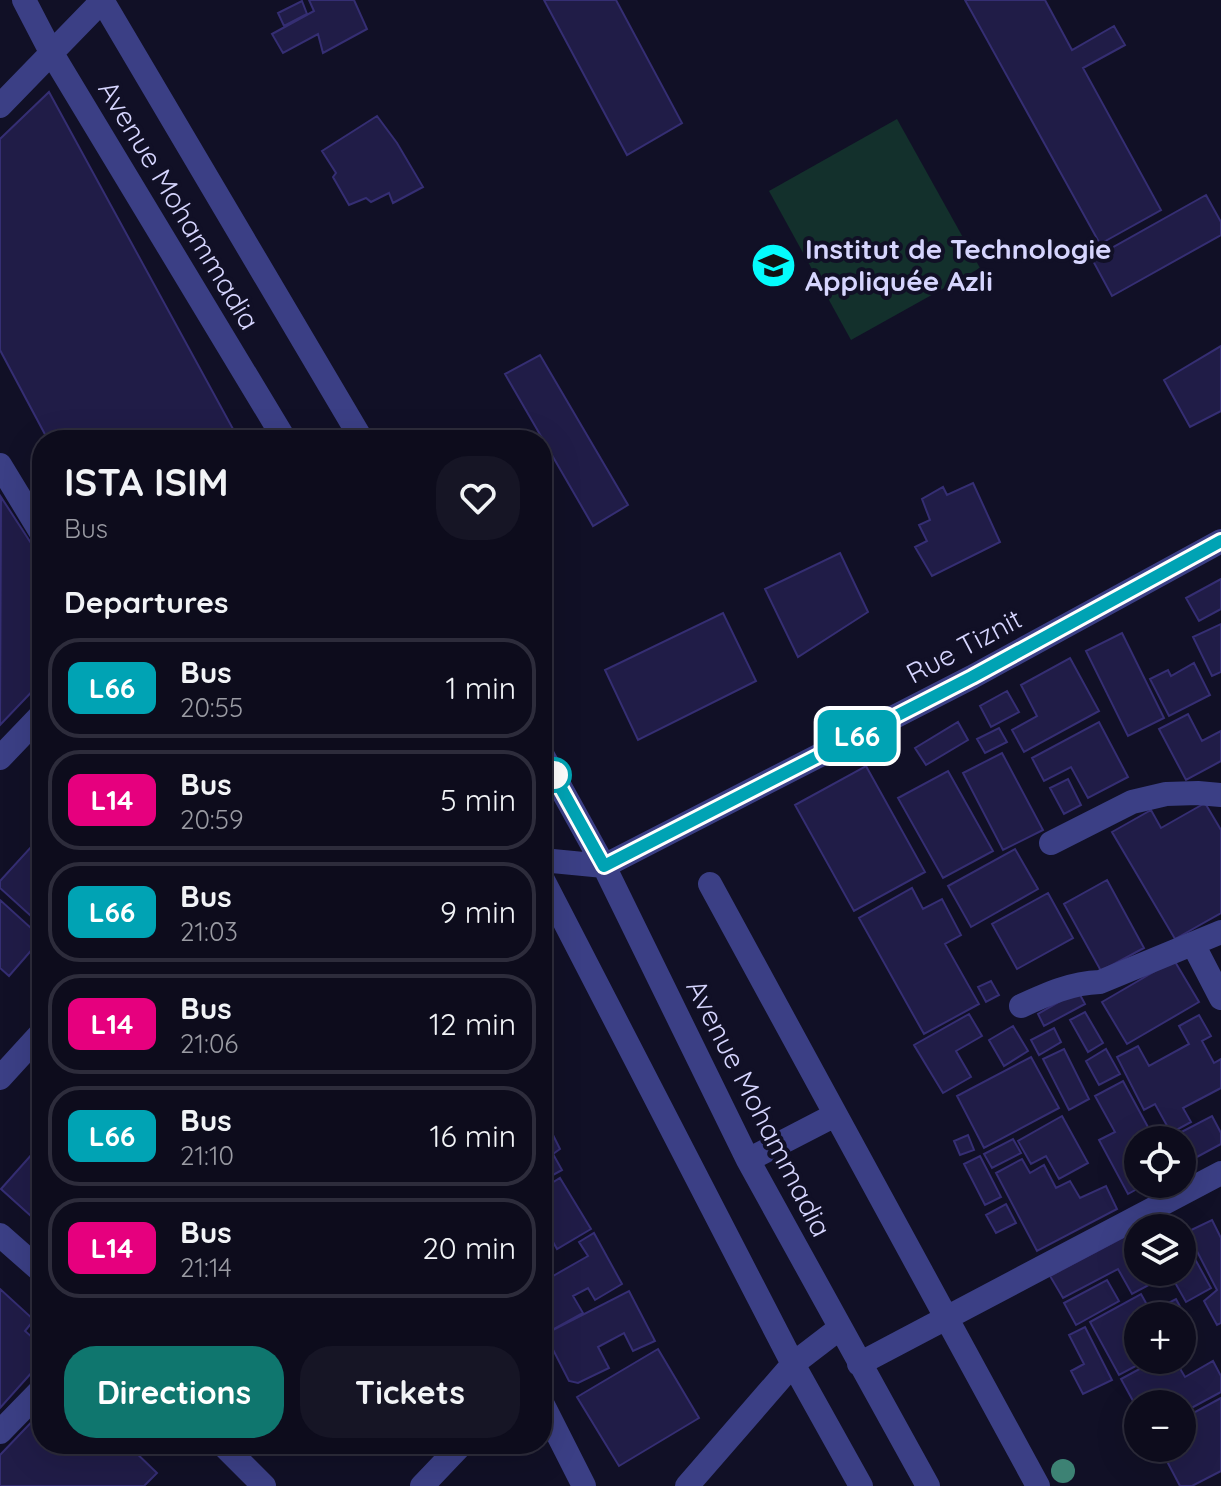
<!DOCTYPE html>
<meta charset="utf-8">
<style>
body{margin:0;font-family:Quicksand,sans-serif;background:#161525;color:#f1f3f6;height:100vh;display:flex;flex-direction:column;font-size:30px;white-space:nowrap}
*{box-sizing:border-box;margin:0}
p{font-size:26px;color:#9a9ba3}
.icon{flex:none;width:44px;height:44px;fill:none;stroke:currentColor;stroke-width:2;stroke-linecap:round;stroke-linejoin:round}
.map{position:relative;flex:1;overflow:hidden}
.details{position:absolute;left:32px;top:430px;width:520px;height:1024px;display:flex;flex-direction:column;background:#0d0c1c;border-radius:32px;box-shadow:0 8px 32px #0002,0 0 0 2px #2d2c3b}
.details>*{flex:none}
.badge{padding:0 16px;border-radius:12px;font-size:28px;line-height:52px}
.buttons{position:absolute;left:1124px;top:1126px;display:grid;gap:16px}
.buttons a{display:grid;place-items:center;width:72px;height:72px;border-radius:50%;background:#0d0c1c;box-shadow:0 8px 32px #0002,0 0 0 2px #2d2c3b;font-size:40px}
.map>.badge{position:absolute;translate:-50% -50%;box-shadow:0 0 0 4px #fff}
h2{padding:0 32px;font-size:30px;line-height:72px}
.round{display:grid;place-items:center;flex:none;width:84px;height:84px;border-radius:32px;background:#161525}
.summary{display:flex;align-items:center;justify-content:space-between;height:136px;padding:0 32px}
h1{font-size:38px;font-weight:700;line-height:60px}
.button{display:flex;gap:16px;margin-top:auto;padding:16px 32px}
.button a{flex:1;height:92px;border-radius:32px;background:#0f766e;color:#fff;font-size:32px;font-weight:700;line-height:92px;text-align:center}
.button a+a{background:#161525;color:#f1f3f6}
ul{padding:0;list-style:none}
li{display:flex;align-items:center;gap:24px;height:100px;margin:0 16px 12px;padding:0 16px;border:4px solid #2d2c3b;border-radius:32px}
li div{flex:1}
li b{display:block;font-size:30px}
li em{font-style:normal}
li .badge{min-width:88px;font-weight:700;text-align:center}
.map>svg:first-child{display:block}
.garden{fill:#13302c}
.building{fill:#201c47;stroke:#352e73;stroke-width:2}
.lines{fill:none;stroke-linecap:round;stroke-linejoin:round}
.minor{stroke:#3b3f85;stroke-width:24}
.tree{fill:#3d8274}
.line-casing{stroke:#fff;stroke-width:18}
.line{stroke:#00a3b4;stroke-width:12}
.stop-dot{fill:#fff;stroke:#00a3b4;stroke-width:4}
.labels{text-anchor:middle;stroke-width:8;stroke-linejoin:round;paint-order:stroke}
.street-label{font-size:28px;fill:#d6d5fe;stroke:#111026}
.poi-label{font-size:28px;font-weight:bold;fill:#d6d5fe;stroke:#111026;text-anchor:start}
</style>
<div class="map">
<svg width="1221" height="1486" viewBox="0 0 1221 1486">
<rect width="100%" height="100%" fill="#111026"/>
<!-- garden -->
<path class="garden" d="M897,119L980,268L851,340L769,191Z"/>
<!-- building -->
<path class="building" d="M309,0H354L367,29L323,53L318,34L283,53L272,34L314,11Z
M544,0H616L682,123L627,155Z
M965,0H1045L1072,50L1114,26L1125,45L1083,68L1161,210L1100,244Z
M302,1L307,14L284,26L278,13Z
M49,92L239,440H48L0,350V139Z
M377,116L397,143L423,187L393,203L389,193L371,202L366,198L349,205L333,177L336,173L322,151Z
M1206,195L1221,222V235L1112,296L1092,259Z
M1221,346V411L1190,427L1164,380Z
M540,355L628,505L593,526L505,374Z
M973,483L1000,542L932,576L915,547L927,541L919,525L930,520L922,499L943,487L947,495Z
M1,497L42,560V681L0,725Z
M840,553L868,612L798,657L765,589Z
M1221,579V609L1199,621L1186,598Z
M723,613L756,681L638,740L605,670Z
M1221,624V672L1212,676L1193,637Z
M1122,633L1164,718L1128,736L1086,651Z
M1070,658L1099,711L1024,752L1012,730L1037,716L1021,685Z
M1194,663L1210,695L1169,716L1150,679L1168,670L1171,676Z
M1007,691L1019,712L991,727L980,706Z
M1188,714L1202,741L1221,731V761L1186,780L1159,729Z
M958,722L968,740L926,765L915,748Z
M1099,722L1128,777L1088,798L1071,767L1044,781L1032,758Z
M999,728L1007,742L985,753L977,739Z
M1002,753L1043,830L1003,850L963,773Z
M866,766L925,872L854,911L795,805Z
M948,771L993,851L943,878L898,798Z
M1068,779L1081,805L1064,814L1050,788Z
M1205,803L1221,830V913L1175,939L1112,832L1151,810L1161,828Z
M42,835V926L0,888V881Z
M1015,849L1038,889L971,927L948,886Z
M1107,880L1144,948L1101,971L1064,904Z
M912,888L923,909L942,899L961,935L945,944L979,1004L924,1034L859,918Z
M1048,893L1073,938L1017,969L992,924Z
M0,900L42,938L9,976L0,968Z
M1174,960L1199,1002L1127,1044L1102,1002Z
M991,981L999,995L986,1002L978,987Z
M1078,991L1085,1004L1044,1026L1038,1014Z
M1085,1012L1103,1043L1088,1052L1070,1020Z
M969,1014L982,1036L956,1051L971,1077L943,1093L914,1045Z
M1199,1015L1211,1036L1202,1041L1214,1063L1221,1059V1088L1183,1108L1191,1122L1171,1133L1155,1104L1144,1110L1117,1057L1138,1046L1149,1066L1189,1044L1179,1026Z
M1013,1026L1028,1051L1004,1066L989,1040Z
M1054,1028L1061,1042L1039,1055L1031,1040Z
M1064,1049L1089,1099L1069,1110L1043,1059Z
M1106,1049L1120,1074L1099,1085L1086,1061Z
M1031,1057L1059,1108L984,1148L957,1096Z
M1123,1081L1155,1140H1138V1184H1146L1128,1194L1099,1140L1115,1132L1095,1096Z
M1062,1116L1088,1163L1059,1179L1046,1156L1031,1164L1018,1141Z
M1212,1116L1221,1133V1144L1182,1165V1140H1166Z
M550,1129L560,1149L553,1154L562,1170L542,1181V1133Z
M968,1135L974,1150L960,1155L954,1141Z
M1013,1139L1021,1153L992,1168L984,1154Z
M33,1153L42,1162V1226L1,1189Z
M980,1156L1001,1197L985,1205L964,1164Z
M1022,1159L1030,1173L1044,1165L1056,1188L1070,1181L1080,1198L1106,1186L1117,1209L1037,1251L996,1173Z
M560,1178L591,1229L557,1249L548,1233L542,1236V1189Z
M1006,1204L1016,1223L996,1233L986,1215Z
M1212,1220L1221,1238V1323L1217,1325L1204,1301L1217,1290L1187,1232Z
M1135,1231L1138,1236V1272H1157L1160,1279L1132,1294L1118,1269L1063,1298L1050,1276Z
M594,1233L622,1284L595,1300L588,1288L573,1296L583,1313L545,1334L542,1330V1275L546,1280L588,1256L579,1242Z
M1184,1239L1211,1288L1186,1302L1169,1272H1182V1240Z
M1107,1280L1119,1301L1076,1325L1064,1303Z
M0,1289L34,1320L25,1331L42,1346V1361L0,1408Z
M629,1291L655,1341L633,1351L624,1333L598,1347L609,1368L578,1383L569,1381L545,1334Z
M1141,1294L1151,1312L1176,1299L1195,1334L1182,1341V1316H1138V1360H1147L1119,1375L1090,1322Z
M1085,1327L1112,1380L1083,1394L1071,1371L1084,1364L1069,1335Z
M658,1349L699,1418L619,1466L577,1397Z
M1156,1360H1175L1185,1377L1213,1361L1221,1376V1392L1182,1413V1404H1138V1410L1121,1379Z
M1221,1398V1471L1192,1486H1180L1160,1448H1182V1419Z
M42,1411V1444H127L157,1473L144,1486H0V1455Z"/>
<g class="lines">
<!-- minor -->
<path class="minor" d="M24,0L51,52L285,440
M102,0L362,440
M0,106L102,1
M0,465L42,534
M542,754L604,866L748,1160L928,1486
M0,758L42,714
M1051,843L1132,802L1166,794L1198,793L1221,795
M542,860L604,866
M604,866L972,677L1221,541
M542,878L793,1364L861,1486
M710,884L1038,1486
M1193,944L1221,998
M1021,1006C1047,994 1071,983 1100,982L1221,932
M0,1078L42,1032
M748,1160L835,1115
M0,1235L42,1272
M859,1364L1221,1173
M542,1403L584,1486
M0,1432L42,1389
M222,1444L264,1486
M422,1486L462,1444
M687,1486L793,1364L840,1328"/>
</g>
<!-- trees -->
<circle class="tree" cx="1063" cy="1471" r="12"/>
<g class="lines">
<defs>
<path id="line" d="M542,754L604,866L972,677L1221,541"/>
</defs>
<!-- line casing -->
<use href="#line" class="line-casing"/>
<!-- line -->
<use href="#line" class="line"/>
</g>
<!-- icons -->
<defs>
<symbol id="university-disc" viewBox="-11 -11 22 22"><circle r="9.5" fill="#04fbfc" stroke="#111026"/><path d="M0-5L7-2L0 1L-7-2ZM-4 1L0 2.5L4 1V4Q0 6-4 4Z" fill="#111"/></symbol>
</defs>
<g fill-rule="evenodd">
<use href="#university-disc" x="748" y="240" width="51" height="51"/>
</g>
<!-- markers -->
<circle class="stop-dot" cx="554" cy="775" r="16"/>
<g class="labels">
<!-- street labels -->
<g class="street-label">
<text transform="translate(179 205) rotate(59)" y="10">Avenue Mohammadia</text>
<text transform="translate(964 646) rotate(-28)" y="10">Rue Tiznit</text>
<text transform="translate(759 1108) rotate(63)" y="10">Avenue Mohammadia</text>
</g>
<!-- poi labels -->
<g class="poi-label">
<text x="805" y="259">Institut de Technologie<tspan x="805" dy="32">Appliquée Azli</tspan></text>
</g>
</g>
</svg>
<div class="buttons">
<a><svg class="icon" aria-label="locate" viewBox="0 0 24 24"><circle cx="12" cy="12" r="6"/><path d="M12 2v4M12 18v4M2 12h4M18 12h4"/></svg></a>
<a><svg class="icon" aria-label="layers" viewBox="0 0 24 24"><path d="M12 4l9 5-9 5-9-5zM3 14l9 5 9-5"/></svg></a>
<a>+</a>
<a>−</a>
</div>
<b class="badge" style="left:857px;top:736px;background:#00a3b4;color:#fff">L66</b>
<section class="details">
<div class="summary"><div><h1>ISTA ISIM</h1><p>Bus</p></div><a class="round"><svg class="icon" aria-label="heart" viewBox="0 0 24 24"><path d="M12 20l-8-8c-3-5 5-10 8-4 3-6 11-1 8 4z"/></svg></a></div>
<h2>Departures</h2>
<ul>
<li><span class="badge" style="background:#00a3b4;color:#fff">L66</span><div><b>Bus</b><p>20:55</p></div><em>1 min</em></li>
<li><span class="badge" style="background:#e6007e;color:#fff">L14</span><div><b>Bus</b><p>20:59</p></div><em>5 min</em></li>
<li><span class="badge" style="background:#00a3b4;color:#fff">L66</span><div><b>Bus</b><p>21:03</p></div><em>9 min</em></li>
<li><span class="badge" style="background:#e6007e;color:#fff">L14</span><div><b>Bus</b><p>21:06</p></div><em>12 min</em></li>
<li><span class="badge" style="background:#00a3b4;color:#fff">L66</span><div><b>Bus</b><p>21:10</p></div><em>16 min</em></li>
<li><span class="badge" style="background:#e6007e;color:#fff">L14</span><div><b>Bus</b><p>21:14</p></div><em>20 min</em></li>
</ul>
<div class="button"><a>Directions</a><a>Tickets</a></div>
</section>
</div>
